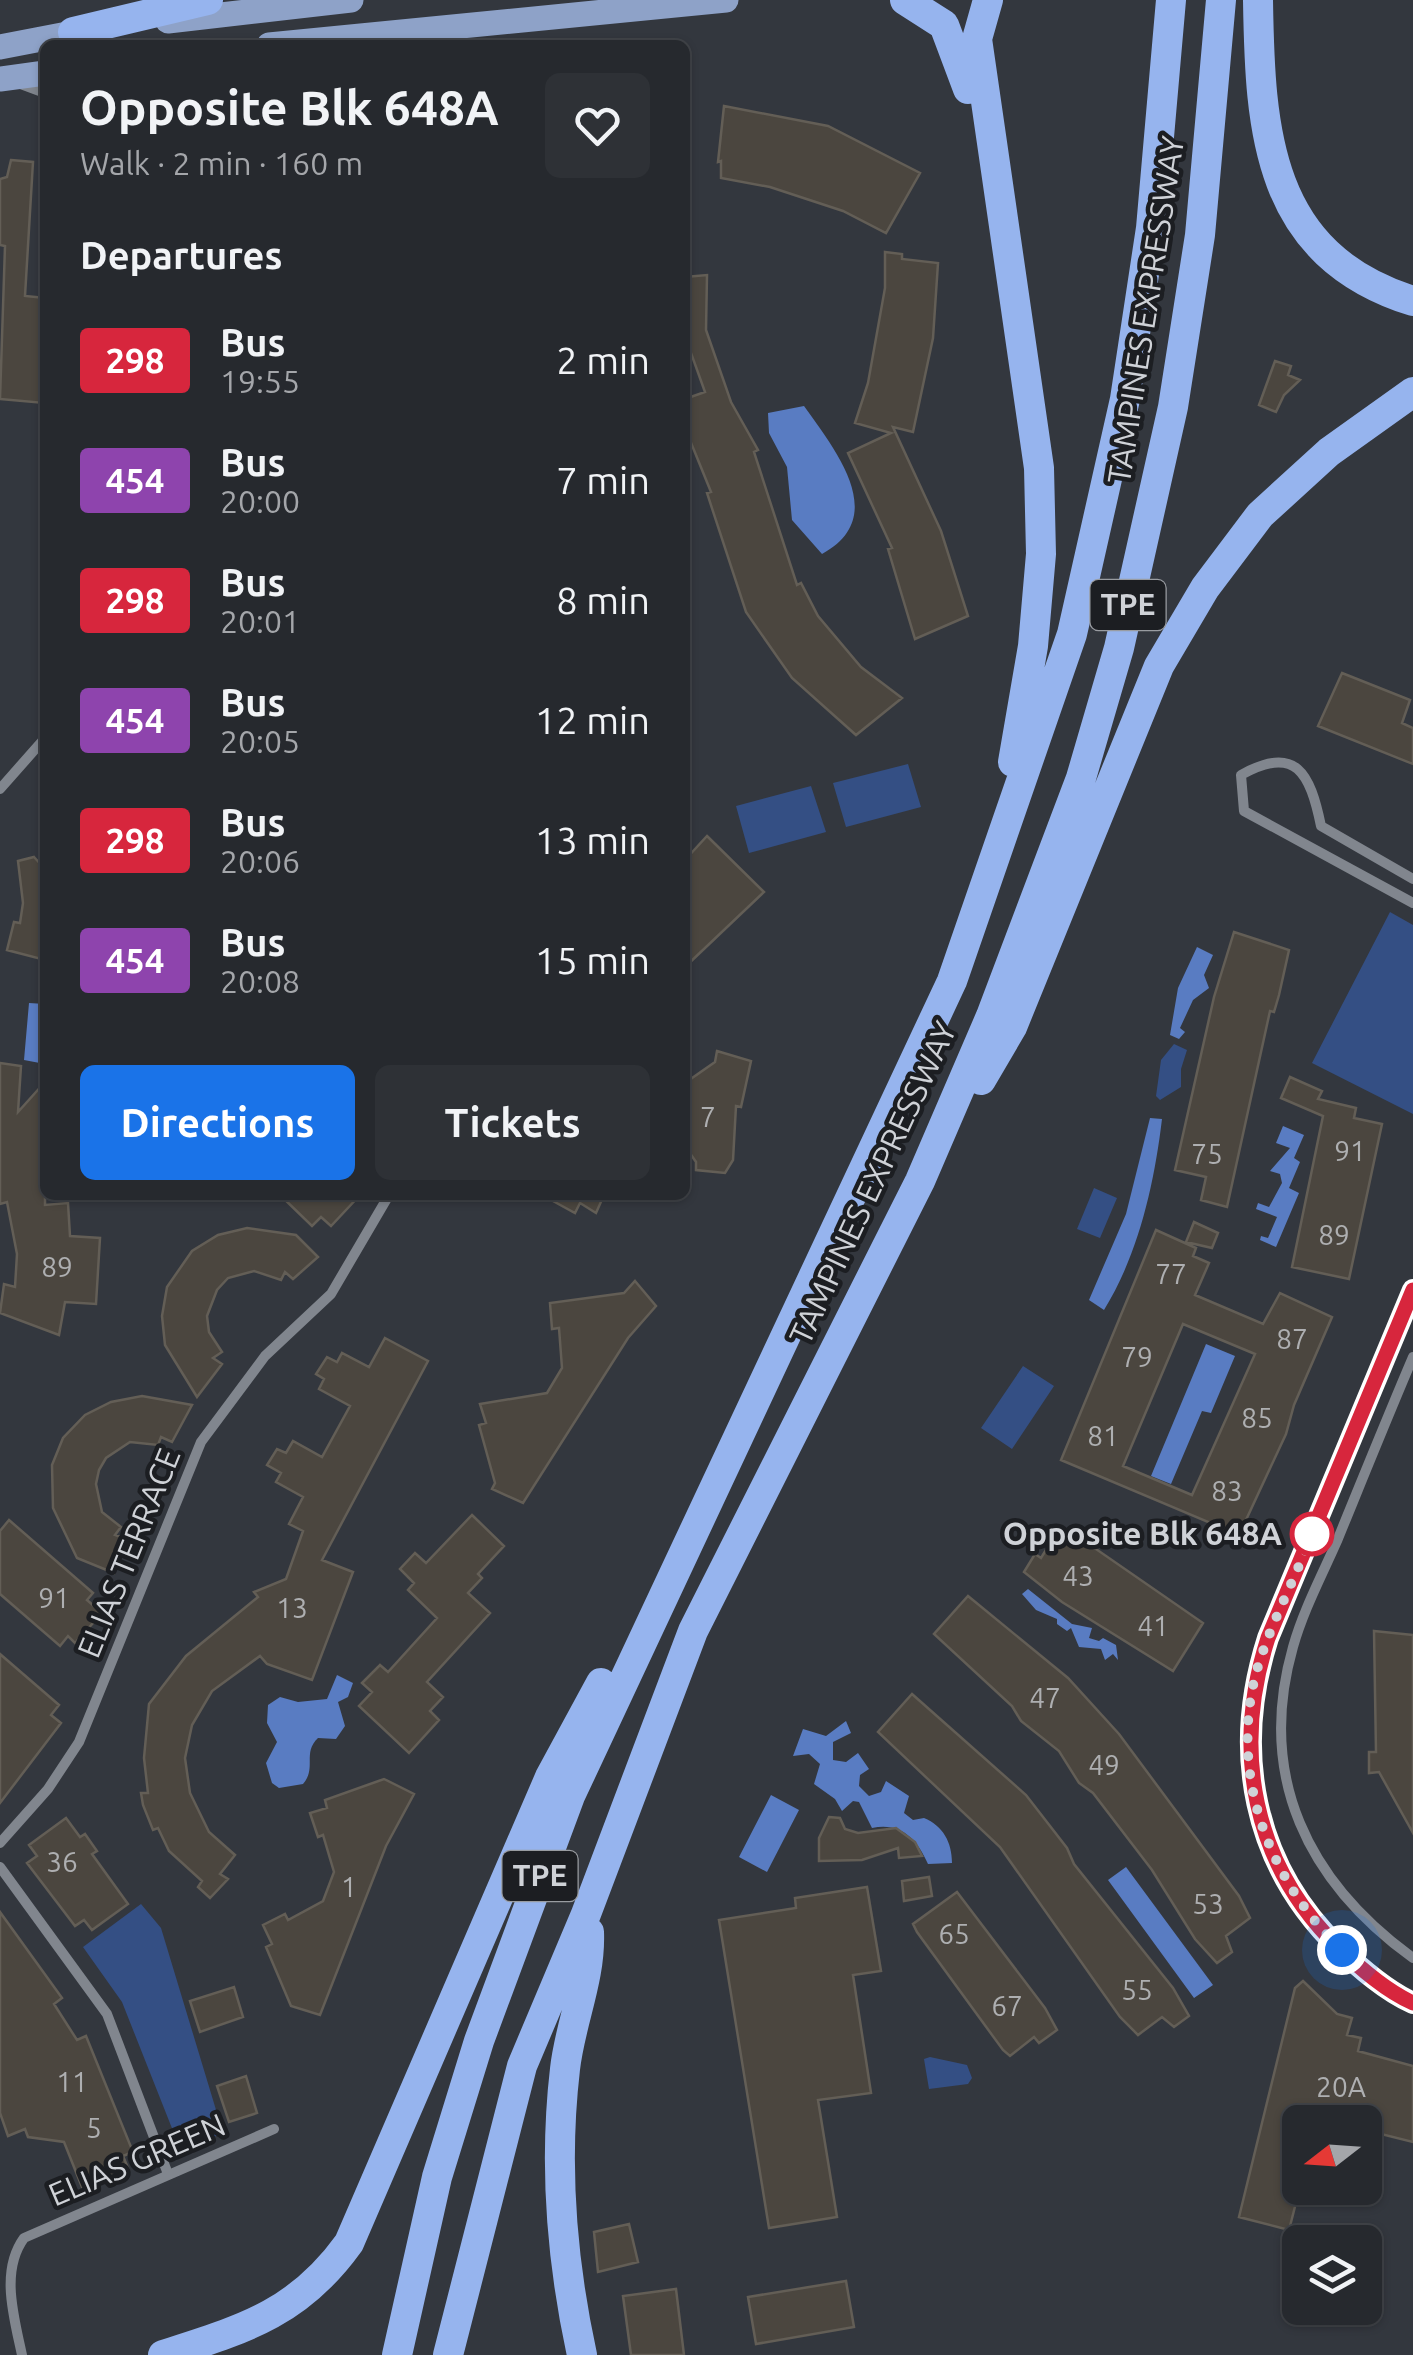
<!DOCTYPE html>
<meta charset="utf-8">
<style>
body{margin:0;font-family:Ubuntu,sans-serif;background:#2e3136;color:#f1f3f6;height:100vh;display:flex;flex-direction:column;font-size:38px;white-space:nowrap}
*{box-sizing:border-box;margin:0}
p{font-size:32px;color:#a4a6aa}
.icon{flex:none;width:55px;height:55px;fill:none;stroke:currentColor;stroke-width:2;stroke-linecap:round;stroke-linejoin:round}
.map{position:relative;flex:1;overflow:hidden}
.sheet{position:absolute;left:40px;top:40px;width:650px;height:1160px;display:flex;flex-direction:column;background:#26292e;border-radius:15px;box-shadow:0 2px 8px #0004,0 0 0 2px #42454a}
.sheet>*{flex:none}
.badge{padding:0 20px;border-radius:8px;font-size:35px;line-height:65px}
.needle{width:65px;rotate:253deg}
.buttons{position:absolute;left:1282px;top:2105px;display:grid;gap:20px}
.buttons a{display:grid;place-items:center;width:100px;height:100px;border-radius:15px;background:#26292e;box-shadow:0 2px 8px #0004,0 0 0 2px #42454a;font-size:50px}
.you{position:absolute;width:50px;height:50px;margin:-25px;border:8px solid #fff;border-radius:50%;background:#1a73e8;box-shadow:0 0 0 15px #1a73e833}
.map>.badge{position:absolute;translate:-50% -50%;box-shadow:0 0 0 5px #fff}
h2{padding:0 40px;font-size:38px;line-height:90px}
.round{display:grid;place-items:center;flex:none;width:105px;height:105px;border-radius:15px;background:#2e3136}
.headline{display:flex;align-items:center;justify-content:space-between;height:170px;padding:0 40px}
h1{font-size:48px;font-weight:700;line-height:75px}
.button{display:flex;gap:20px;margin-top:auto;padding:20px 40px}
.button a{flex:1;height:115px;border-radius:15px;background:#1a73e8;color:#fff;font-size:40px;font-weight:700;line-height:115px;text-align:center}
.button a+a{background:#2e3136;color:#f1f3f6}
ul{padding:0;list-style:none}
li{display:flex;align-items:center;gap:30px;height:120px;padding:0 40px}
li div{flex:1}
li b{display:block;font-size:38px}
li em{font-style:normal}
li .badge{min-width:110px;font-weight:700;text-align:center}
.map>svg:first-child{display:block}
.green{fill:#344f84}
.water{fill:#597cc2}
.building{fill:#4b463f;stroke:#635e56;stroke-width:2.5;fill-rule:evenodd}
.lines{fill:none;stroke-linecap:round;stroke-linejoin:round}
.minor{stroke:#81868e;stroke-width:10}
.primary{stroke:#8ea2c8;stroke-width:25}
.motorway{stroke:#96b4ee;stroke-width:30}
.line-casing{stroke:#fff;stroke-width:22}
.line{stroke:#d7263d;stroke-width:15}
.walk{stroke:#cfd2d7;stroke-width:10;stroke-dasharray:0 18}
.stop-dot{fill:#fff;stroke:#d7263d;stroke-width:5}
.labels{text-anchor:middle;stroke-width:9;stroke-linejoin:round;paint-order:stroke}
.number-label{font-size:28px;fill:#aeafb1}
.shield{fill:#1c1e22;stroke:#999ca1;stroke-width:2.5}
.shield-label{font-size:30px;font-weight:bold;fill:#cfd2d7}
.street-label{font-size:32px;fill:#cfd2d7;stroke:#1c1e22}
.stop-label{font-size:32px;font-weight:bold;fill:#cfd2d7;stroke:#1c1e22;text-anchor:end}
</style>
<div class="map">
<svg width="1413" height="2355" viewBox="0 0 1413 2355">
<rect width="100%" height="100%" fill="#33373e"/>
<!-- green -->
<path class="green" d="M908,764L921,807L846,827L833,783Z
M811,786L826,832L749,853L736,806Z
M1390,912L1413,925V1114L1312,1063Z
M1174,1044L1187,1050L1181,1069V1087L1160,1100L1156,1096L1161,1060Z
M1094,1188L1117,1198L1100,1238L1077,1229Z
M1023,1366L1054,1386L1012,1449L981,1428Z
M141,1904L161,1928L223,2133L181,2151L122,2002L83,1947Z
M930,2057L967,2065L972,2078L968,2084L929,2089L924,2059Z"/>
<!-- water -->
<path class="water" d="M804,406C836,451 890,517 822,554L792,520L787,467L769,433L768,413Z
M1197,947L1213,955L1204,975L1209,988L1193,1000L1180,1028L1185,1032L1179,1039L1170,1035L1178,988Z
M29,1003L45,1004V1064L24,1060Z
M1150,1118L1162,1119C1154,1186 1138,1255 1104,1310L1089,1300L1126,1214Z
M1283,1126L1304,1135L1294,1158L1300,1162L1289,1188L1299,1193L1276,1247L1260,1240L1261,1236L1268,1238L1277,1217L1256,1209L1258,1203L1269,1207L1282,1183L1280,1174L1270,1171L1290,1148L1276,1143Z
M1206,1344L1235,1356L1211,1413L1202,1411L1171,1484L1151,1476Z
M1028,1589L1072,1624L1092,1628L1089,1638L1099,1641L1103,1638L1116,1645L1118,1660L1113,1654L1105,1660L1101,1649L1079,1647L1071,1628L1067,1631L1057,1624V1619L1036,1610L1022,1594Z
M337,1675L353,1683L348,1697L338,1702L345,1726L336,1739L318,1738C302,1753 317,1768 303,1784L279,1788L272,1783L266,1763L277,1742L267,1723L268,1705L280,1697L298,1702L327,1699Z
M846,1721L851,1733L833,1742V1760L846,1762L858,1753L869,1769L860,1775L859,1786L869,1796L881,1792L886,1781L909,1796L904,1813L913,1820L924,1818C943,1826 952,1842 952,1863L928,1864C917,1839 901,1822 872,1828L859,1802L853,1801L842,1811L835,1799L814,1784L820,1764L809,1754L793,1756L803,1729L826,1736Z
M771,1795L799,1810L767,1872L739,1857Z
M1126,1867L1213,1985L1194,1998L1108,1880Z"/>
<!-- building -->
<path class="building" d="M724,106L828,126L920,173L886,233L843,211L770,187L721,178V161L718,162Z
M11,160L33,162L25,296L45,298L44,403L0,399L5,246L0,245V179L7,177Z
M885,252L902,254V259L938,263L933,338L913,432L893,427L941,531L968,616L915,639L888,549L892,548L848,453L891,433L855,423L868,383L885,288Z
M707,275L706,330L731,402L758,450L754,452L797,585L801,583L818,616L861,667L902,698L856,735L792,678L746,612L707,493L711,492L685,428V399L705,392L691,353H685V277Z
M1275,361L1291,366L1288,375L1300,380L1284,395L1276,412L1259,405Z
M1342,673L1410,700L1402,723L1413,728V764L1318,726Z
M707,836L764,892L685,967V860Z
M34,857L45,869V960L7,950L14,922L20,923L23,903L18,861Z
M1234,932L1289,950L1279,995L1274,1012L1270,1011L1227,1207L1201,1200L1206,1177L1175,1170L1214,997Z
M717,1051L751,1061L741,1107L736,1106L733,1160L725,1173L696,1170V1162L685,1146V1083L715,1062Z
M0,1063L21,1066L18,1112L45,1082V1205L68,1203L70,1236L100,1238L96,1304L65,1302L59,1335L0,1313L4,1284L15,1287L17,1254L7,1202L0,1204Z
M1290,1077L1322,1091L1318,1099L1356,1108L1354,1118L1382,1124L1349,1279L1292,1267L1323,1116L1281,1098Z
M280,1195H360L331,1226L321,1217L312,1226Z
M542,1195H604L596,1213L580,1203L575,1213Z
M1194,1222L1218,1233L1212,1248L1186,1242Z
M247,1228L296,1235L318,1257L293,1279L285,1272L281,1280L254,1271L228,1278L217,1290L207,1316L209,1332L222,1352L213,1358L222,1364L197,1397L165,1345L162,1316L167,1287L192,1251L218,1235Z
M1156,1230L1196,1248L1193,1256L1209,1263L1195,1295L1263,1324L1280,1293L1332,1317L1294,1405L1286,1434L1239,1535L1061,1460ZM1183,1324L1255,1354L1192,1495L1123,1466Z
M635,1281L656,1306L628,1338L523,1503L492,1489L495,1483L479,1425L486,1423L480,1404L547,1393L562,1368L559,1328L552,1329L550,1303L624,1293Z
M385,1338L428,1361L322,1560L353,1572L312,1680L267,1664L260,1656L212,1691L192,1725L185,1758L190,1793L209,1832L235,1855L220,1874L228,1879L210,1898L198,1887L202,1881L169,1851L158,1828L153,1830L143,1805L141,1793H148L144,1758L149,1704L186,1656L258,1597L254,1592L286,1579L303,1531L289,1524L303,1497L276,1482L281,1473L267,1465L277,1449L286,1453L293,1441L322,1457L350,1406L319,1389L324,1379L316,1374L327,1357L337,1362L342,1353L369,1367Z
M142,1396L192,1405L172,1442L161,1437L158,1445L130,1442L106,1458L99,1470L96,1484L102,1512L121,1527L115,1535L126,1539L114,1573L77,1558L53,1508L52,1465L63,1438L85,1415L111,1402Z
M472,1515L504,1546L478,1574L482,1578L468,1593L490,1613L427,1682L443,1697L430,1711L439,1720L409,1753L359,1706L372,1692L362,1683L380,1665L388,1672L437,1618L408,1590L414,1583L400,1569L415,1553L426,1563Z
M9,1520L93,1593L87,1600L102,1613L75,1643L68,1636L60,1646L0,1594V1531Z
M1057,1532L1096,1549L1203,1623L1173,1671L1062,1602L1024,1572L1035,1554L1041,1558Z
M968,1596L1068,1678L1119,1734L1239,1896L1250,1918L1226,1936L1232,1952L1217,1963L1195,1939L1152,1870L1093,1793L1079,1783L1059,1751L1021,1721L1012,1706L934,1634Z
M1374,1631L1413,1635V1833L1379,1772L1369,1773V1752H1376Z
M0,1654L59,1705L51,1715L61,1723L0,1803Z
M912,1694L1026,1795L1067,1848L1074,1864L1173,1988L1189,2016L1174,2027L1162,2017L1138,2035L1120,2017L1000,1847L878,1732Z
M384,1779L414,1794L386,1846L320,2015L291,2006L266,1947L272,1944L263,1925L285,1914L288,1920L323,1901L334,1872L323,1835L318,1837L310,1813L327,1808L325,1800Z
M829,1817L840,1818L845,1829L858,1833L896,1828L915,1842L922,1856L899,1858L898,1848L862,1860L819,1861V1838Z
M66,1818L80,1837L85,1834L97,1851L92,1854L128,1904L92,1930L84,1920L75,1926L27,1863L37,1856L29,1845Z
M929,1877L932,1896L904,1901L902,1881Z
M867,1887L881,1971L853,1975L871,2093L818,2100L837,2217L769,2228L719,1920L796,1908L795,1898Z
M957,1892L1045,2008L1057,2030L1039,2043L1034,2037L1010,2056L1003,2050L917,1932L913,1924Z
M0,1912L62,1998L54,2004L77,2040L86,2036L133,2152L123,2156L128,2168L82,2187L64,2142L28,2137L25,2129L8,2136L0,2113Z
M1303,1981L1337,2014L1352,2018L1347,2035L1361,2038L1358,2051L1413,2066V2142L1365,2130V2122H1349L1341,2115L1320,2109L1316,2122H1300V2187L1289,2230L1239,2217L1295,1988Z
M234,1987L243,2017L200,2032L190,2001Z
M246,2076L257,2113L229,2122L217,2086Z
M629,2224L638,2262L598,2272L594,2232Z
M846,2281L854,2327L756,2344L748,2297Z
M676,2289L684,2355H631L623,2296Z"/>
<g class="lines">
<!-- minor -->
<path class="minor" d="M18,83L45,93
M0,789L45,738
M1413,879L1321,826C1310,773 1296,744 1241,775L1244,811L1413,903
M1413,1289L1268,1638C1232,1750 1253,1865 1339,1948C1361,1969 1386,1991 1413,2003
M1413,1357C1387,1418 1362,1480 1337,1541C1322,1575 1303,1611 1293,1647C1256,1777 1308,1882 1413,1958
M0,1843L48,1789L79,1742L201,1442L265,1356L331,1294L389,1195
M0,1867L107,2014L168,2174
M22,2355C14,2317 0,2271 24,2238L274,2129"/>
<!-- primary -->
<path class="primary" d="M168,21L351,0
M269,45L726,0
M0,47L88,30
M0,79L45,73"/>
<!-- motorway -->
<path class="motorway" d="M905,0L944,25L968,89
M988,0L977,39L1039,468L1041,554L1033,646L1013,762
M1258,0C1260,131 1266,255 1413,301
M73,32L208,0
M981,1080L1012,1027L1159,666L1205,588L1260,515L1329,452L1413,392
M163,2355C244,2329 298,2314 349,2243L550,1777L601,1683
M397,2355L437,2177L479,2041L570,1796L952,981L1072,634L1125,399L1151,228L1171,0
M448,2355L522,2066L586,1914L693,1631L920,1181L991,1016L1081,778L1119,648L1173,407L1200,235L1221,0
M582,2355C562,2263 554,2163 565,2069C570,2023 591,1979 589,1932"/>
</g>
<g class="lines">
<defs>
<path id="line" d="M1413,1290L1268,1638C1232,1750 1252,1864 1339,1948C1361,1969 1386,1991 1413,2003"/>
</defs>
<!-- line casing -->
<use href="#line" class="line-casing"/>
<!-- line -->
<use href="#line" class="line"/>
<!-- walk -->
<path class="walk" d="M1312,1534C1294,1582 1268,1628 1255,1677C1230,1777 1270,1882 1342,1950"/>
</g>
<!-- markers -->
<circle class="stop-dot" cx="1312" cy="1534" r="20"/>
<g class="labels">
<!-- number labels -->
<g class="number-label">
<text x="708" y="1127">7</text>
<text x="1350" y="1161">91</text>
<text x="1207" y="1164">75</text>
<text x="1334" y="1245">89</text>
<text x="57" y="1277">89</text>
<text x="1171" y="1284">77</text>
<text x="1292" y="1349">87</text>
<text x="1137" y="1367">79</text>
<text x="1257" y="1428">85</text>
<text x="1103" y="1446">81</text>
<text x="1227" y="1501">83</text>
<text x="1078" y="1586">43</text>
<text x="54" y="1608">91</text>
<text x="292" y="1618">13</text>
<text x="1153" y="1636">41</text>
<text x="1045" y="1708">47</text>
<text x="1104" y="1775">49</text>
<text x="62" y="1872">36</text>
<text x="349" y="1897">1</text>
<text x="1208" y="1914">53</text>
<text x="954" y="1944">65</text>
<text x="1137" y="2000">55</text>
<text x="1007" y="2016">67</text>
<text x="72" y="2092">11</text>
<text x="1341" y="2097">20A</text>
<text x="94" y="2138">5</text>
</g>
<!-- shield labels -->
<g class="shield">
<rect x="1090.5" y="580" width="75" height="50" rx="8"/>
<rect x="502.5" y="1851" width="75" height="50" rx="8"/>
</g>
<g class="shield-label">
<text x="1128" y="615">TPE</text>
<text x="540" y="1886">TPE</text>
</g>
<!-- street labels -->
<g class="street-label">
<text transform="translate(1146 310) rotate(-81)" y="11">TAMPINES EXPRESSWAY</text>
<text transform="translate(873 1183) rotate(-65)" y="11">TAMPINES EXPRESSWAY</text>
<text transform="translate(129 1553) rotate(-68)" y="11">ELIAS TERRACE</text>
<text transform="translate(137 2160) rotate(-23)" y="11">ELIAS GREEN</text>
</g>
<!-- stop labels -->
<g class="stop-label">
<text x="1282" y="1545">Opposite Blk 648A</text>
</g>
</g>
</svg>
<div class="buttons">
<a><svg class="needle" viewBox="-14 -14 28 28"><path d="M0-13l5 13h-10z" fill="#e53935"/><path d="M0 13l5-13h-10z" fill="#a4a6aa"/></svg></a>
<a><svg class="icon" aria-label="layers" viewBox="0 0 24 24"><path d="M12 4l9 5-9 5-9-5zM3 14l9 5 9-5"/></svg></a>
</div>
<div class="you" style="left:1342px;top:1950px"></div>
<section class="sheet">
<div class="headline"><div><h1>Opposite Blk 648A</h1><p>Walk · 2 min · 160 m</p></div><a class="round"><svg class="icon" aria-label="heart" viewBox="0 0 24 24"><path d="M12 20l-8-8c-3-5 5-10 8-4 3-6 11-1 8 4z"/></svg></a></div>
<h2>Departures</h2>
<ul>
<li><span class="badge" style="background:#d7263d;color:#fff">298</span><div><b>Bus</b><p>19:55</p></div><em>2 min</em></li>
<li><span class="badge" style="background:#8e44ad;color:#fff">454</span><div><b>Bus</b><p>20:00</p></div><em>7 min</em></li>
<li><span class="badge" style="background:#d7263d;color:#fff">298</span><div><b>Bus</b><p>20:01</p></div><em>8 min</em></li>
<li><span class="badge" style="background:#8e44ad;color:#fff">454</span><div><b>Bus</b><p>20:05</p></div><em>12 min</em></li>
<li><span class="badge" style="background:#d7263d;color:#fff">298</span><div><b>Bus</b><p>20:06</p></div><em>13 min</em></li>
<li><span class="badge" style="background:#8e44ad;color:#fff">454</span><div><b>Bus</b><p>20:08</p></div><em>15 min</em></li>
</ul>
<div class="button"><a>Directions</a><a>Tickets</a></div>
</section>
</div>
